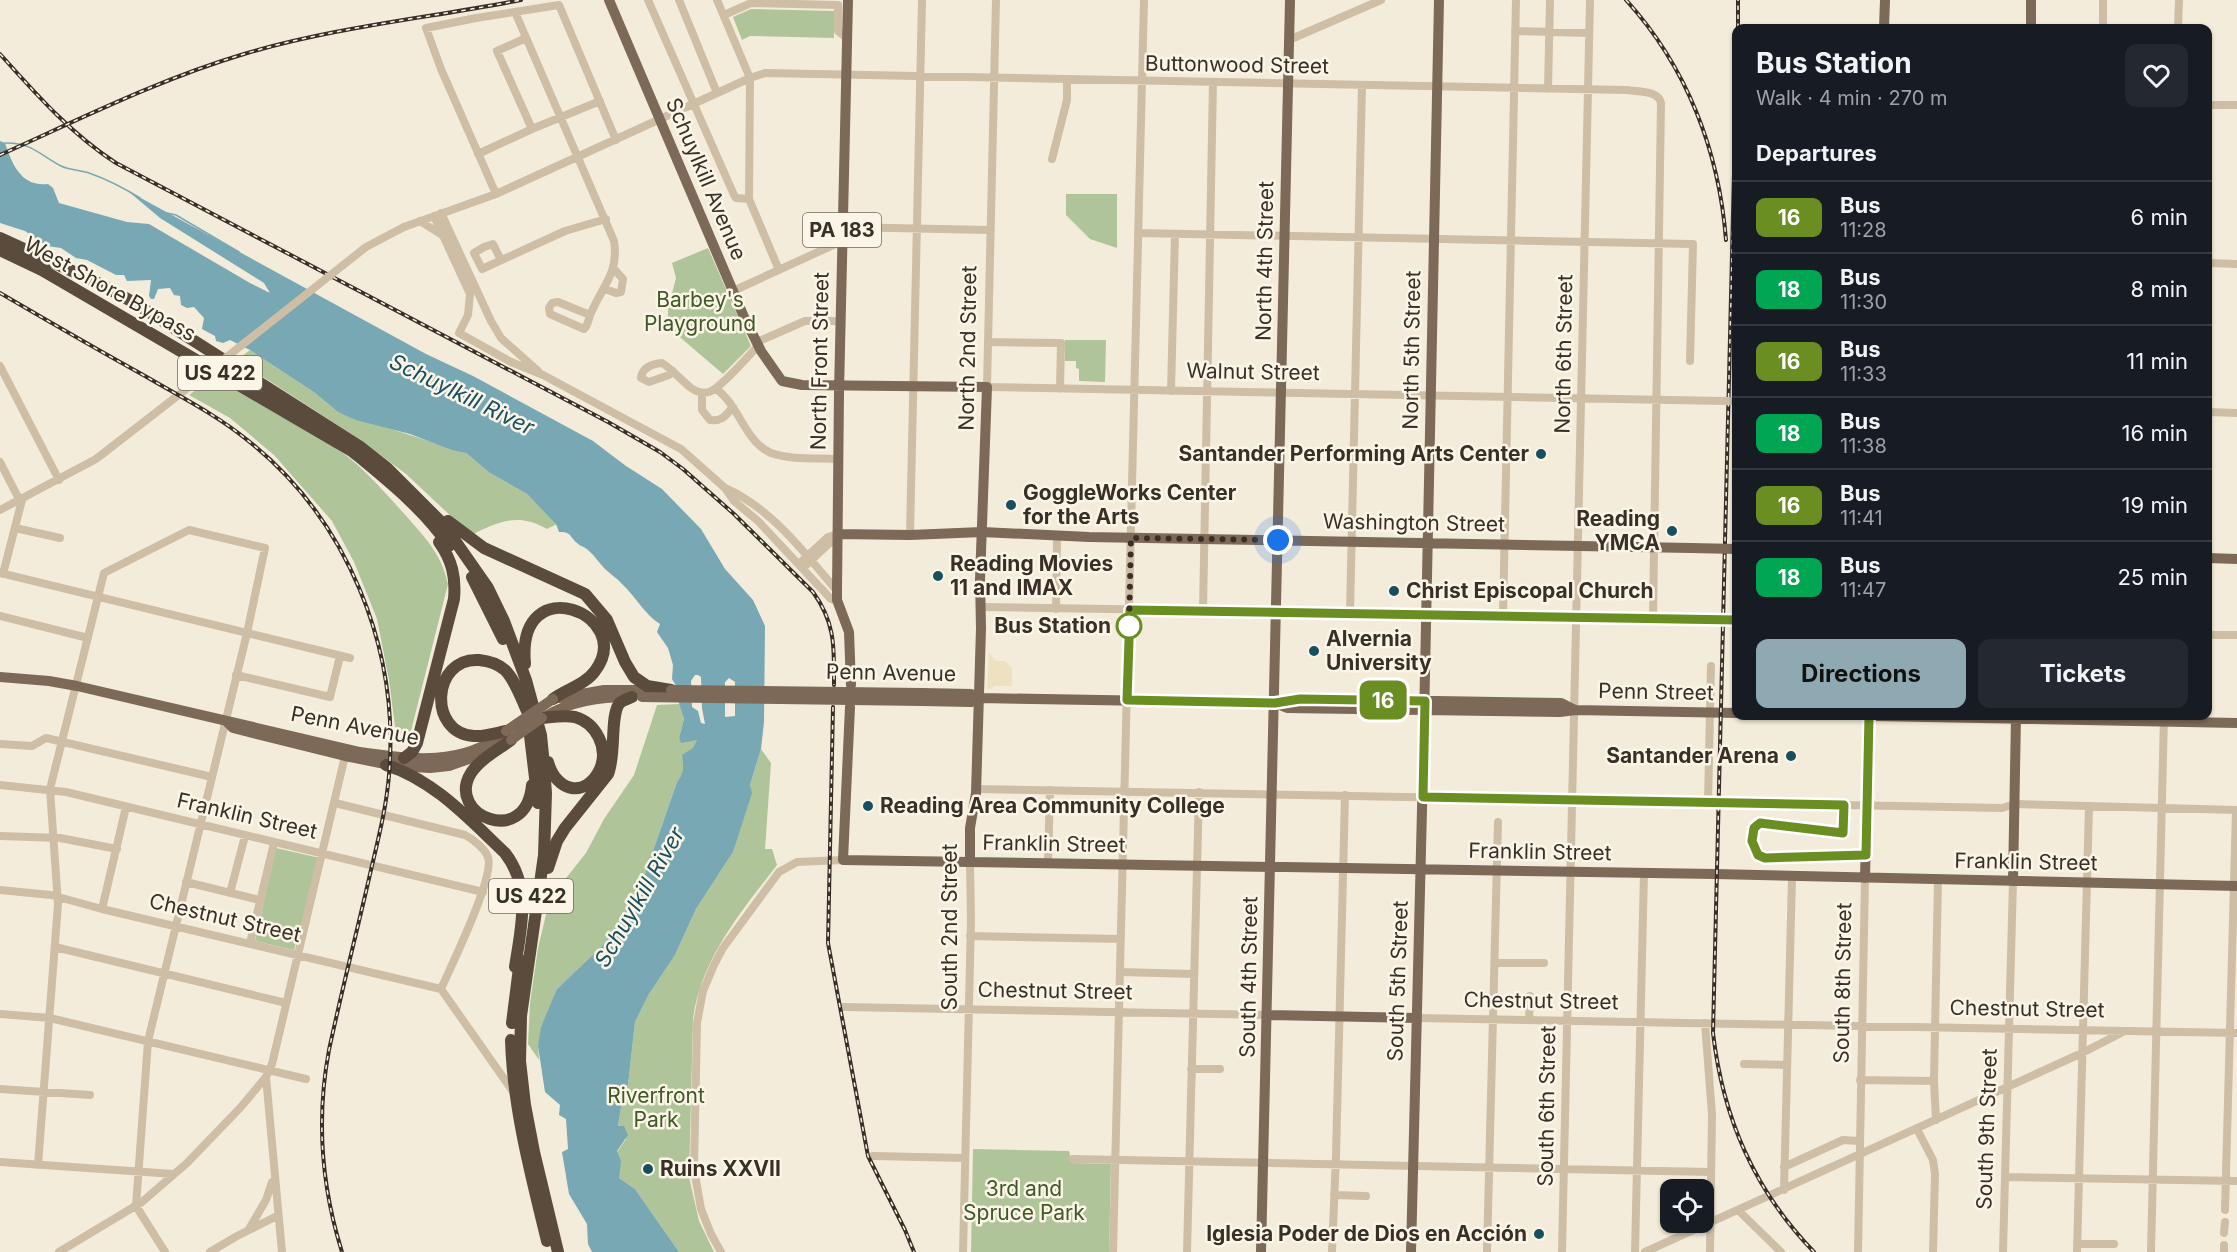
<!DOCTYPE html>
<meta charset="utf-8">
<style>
body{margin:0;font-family:Inter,sans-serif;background:#242831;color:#f1f3f6;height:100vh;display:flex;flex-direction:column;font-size:22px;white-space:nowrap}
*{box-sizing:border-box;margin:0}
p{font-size:20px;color:#9ea1a6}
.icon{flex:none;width:33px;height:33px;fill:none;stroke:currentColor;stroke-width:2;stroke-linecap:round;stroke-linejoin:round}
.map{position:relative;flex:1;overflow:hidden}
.panel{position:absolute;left:1732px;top:24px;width:480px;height:696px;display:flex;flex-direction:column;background:#171b24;border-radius:12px;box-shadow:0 2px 4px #0004}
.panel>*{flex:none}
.badge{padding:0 12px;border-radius:9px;font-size:21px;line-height:39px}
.tools{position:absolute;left:1660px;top:1179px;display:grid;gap:12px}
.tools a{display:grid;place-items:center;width:54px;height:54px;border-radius:12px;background:#171b24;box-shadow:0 2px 4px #0004;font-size:30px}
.you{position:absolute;width:30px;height:30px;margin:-15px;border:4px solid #fff;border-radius:50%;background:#1a73e8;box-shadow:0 0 0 9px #1a73e833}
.map>.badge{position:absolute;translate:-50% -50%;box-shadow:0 0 0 3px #fff}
h2{padding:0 24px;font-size:22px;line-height:54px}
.round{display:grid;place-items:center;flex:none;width:63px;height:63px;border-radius:12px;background:#242831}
.overview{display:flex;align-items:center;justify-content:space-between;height:102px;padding:0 24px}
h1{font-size:28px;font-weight:700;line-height:45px}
.cta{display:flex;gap:12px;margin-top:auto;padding:12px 24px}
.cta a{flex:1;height:69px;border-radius:12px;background:#8fa9b2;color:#111;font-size:24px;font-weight:700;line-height:69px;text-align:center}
.cta a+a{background:#242831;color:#f1f3f6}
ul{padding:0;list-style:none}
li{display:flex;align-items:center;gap:18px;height:72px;padding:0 24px;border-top:2px solid #363941}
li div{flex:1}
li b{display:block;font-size:22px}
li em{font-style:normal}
li .badge{min-width:66px;font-weight:700;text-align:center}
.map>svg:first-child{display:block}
.green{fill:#afc599}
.plaza{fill:#eee1c0}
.water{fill:#77a8b4;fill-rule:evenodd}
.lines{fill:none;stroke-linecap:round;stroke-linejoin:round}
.stream{stroke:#77a8b4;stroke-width:1.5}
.minor{stroke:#cebea5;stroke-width:8}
.major{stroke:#7c6957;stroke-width:10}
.highway{stroke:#5a4b3d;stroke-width:12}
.rail-casing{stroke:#392f27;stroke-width:4}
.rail{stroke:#fbf5e7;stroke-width:1.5;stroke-dasharray:4.5;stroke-linecap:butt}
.minor-bridge{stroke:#cebea5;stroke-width:8}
.major-bridge{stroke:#7c6957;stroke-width:10}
.highway-bridge{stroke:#5a4b3d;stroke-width:12}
.line-casing{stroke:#fff;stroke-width:14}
.line{stroke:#6b8e23;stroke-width:9}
.walk{stroke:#392f27;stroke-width:6;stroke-dasharray:0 10.8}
.poi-dot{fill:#184f5e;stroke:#fbf5e7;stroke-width:2}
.stop-dot{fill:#fff;stroke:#6b8e23;stroke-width:3}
.labels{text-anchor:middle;stroke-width:5;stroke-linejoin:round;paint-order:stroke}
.shield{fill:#fbf5e7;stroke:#736a61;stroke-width:1.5}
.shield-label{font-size:20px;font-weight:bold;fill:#392f27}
.street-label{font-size:21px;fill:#392f27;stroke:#fbf5e7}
.park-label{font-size:21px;fill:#405928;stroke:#fbf5e7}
.poi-label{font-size:21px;font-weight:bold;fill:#392f27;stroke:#fbf5e7;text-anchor:start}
.stop-label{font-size:21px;font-weight:bold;fill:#392f27;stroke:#fbf5e7;text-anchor:end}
.water-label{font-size:22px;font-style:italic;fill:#184f5e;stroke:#fbf5e7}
</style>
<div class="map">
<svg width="2237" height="1252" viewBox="0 0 2237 1252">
<rect width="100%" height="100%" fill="#f4ecda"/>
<!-- green -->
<path class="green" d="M751,9L834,11V38L750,36L742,40L733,17Z
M1066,194H1117V248L1090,239L1066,215Z
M708,248L751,346L723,374L668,327V309L676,278L672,263Z
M1065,340H1106L1105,382L1079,381V369L1076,368V361H1065Z
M250,350L315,393L338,412L466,453L490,473L527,494L557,524L547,529C517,512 499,522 471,535L406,474L359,439L237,360Z
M216,378C259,401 303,424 343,453C367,471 388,496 408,518C428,541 441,554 448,584L411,731L407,735L396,734L389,680L377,619L354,562L332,521L274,455L230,418L189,395L211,379Z
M679,704L684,719L679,738L681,742L698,739C691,753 686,770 677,782L645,874L624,915L602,946L557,989L538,1046L539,1060L528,1044L530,1003L538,948L550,898L586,853L604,819L634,775L657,705Z
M761,749L771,763L765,849H772L777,865C741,912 701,959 693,1019L689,1177L699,1221L714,1252H679L635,1189L619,1178L617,1152L626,1139L618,1126L624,1089L628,1085L635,1022L649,994L675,955L696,909L733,852L750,785Z
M276,848L320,858L294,950L255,941Z
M973,1149L1069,1151L1072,1163L1111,1164L1109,1252H971Z"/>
<!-- plaza -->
<path class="plaza" d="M989,653L996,661H1005L1012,668V686H994L991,689H987Z"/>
<!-- water -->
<path class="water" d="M0,141L5,143C12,164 21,187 48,184L53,188L59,203L127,222L149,224L250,283L270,293L264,283L160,218L128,191L426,354L473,376L593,441L626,466L662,489L701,529L725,569L753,600L765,626L764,722L761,749L750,785L752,793L733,852L696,909L675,955L649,994L635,1022L628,1085L624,1089L618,1126H624L628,1135L617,1151L621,1161L619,1178L635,1189L679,1252H592L588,1244L587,1224L569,1194L562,1152L568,1149L566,1119L559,1115L560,1105L545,1092L538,1046L541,1027L557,989L602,946L624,915L645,874L677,782C684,773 684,767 682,755L693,748L697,740L681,743L679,738L684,719L679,704L681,694L672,679L673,665L668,648L657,632L660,624C645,615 636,597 622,584C617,578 610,574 605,569C599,563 595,556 589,551C586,547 581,547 577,543C570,537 571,531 559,532L556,524L527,494L490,473L466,453L452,450L410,434L356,420L338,412L315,393L250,350L230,340L223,343L216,341L215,336L202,329L204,318L194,307L187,308L181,305L180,296L174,295L170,288L158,289L154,299H151L149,296L151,280L127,281L124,275H116L87,260L76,258L61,248L47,246L25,231L0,223ZM695,675H698L701,677L702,708L705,724L701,723L698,711L692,707L691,681ZM729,678L735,682V716L725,717V682Z"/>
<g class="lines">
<!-- stream -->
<path class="stream" d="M5,143C31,142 40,155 61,166C69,170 80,170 89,173C106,179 124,188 140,198
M167,213L176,215L239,252"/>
<!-- minor -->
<path class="minor" d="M648,0L734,195L736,198L749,199
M679,0L717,93
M717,0L750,78L749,199L779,270
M996,0L987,387L1724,401
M515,12L614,241C619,273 603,285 591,313C588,319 589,324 584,329L550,314L549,308L552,303L558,302L590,315
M724,15L751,3L838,5V31L847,38
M2103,28V0
M2178,28L2179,0
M1515,31L1589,33
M526,38L497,51L532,129
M1289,40L1381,0
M1548,89L1550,0
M2208,105H2237
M478,154L532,129L600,101
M1052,159L1067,100V79
M496,194L441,69L426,28L476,18L559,5L616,140
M441,213L491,321L501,338L538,371
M434,216L470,294L468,315L459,333L511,362L543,375L681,449L725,488L734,501L758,521L831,599L837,600
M420,221L442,235
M404,227L496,194L750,78L765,73L1627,90C1639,92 1658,90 1661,103L1653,618
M842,227L990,230
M1138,233L1693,244L1690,361
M501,260L493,244L484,247L474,253L482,269L565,231L606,219
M2208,263L2237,264
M605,289L616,293L621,292L623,279L614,269
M733,291L842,241
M757,342L805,321H840
M988,342L1061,343L1060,389
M0,366L59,480
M673,371L669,375L649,382L641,378C642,367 652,364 662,363C673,370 681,380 691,388C697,392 702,394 709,392C721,388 748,356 758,346
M716,388C722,394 728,399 732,406C743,422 752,445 771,453C791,460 817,458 838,459
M1171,391L1175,234
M702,393V410L710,420C722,422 726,415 733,407
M2208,412L2237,413
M0,462L20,501
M725,488C771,508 805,553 837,591
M0,510L96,459L185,390
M15,528L60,538
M910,535L922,0
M803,560L828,537L838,534
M806,565L838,535
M0,573L350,658
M3,574L22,500
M980,607L1666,618
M1056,609L1057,536
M1203,611L1213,82
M1350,613L1362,85
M1503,615L1516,0
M0,616L88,638
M2208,635H2237
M236,675L330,697L340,656
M0,744L32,746L46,738L212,777
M0,785L66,792L483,892
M976,789L1898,806L2002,808L2015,804L2237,810
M335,803L465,835C473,839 485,849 488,857C495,877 451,966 441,989L514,1093
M1708,803L1711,666
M0,836L60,838L117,849
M1048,863L1050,790
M186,882L260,900
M0,890L51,895L102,909L441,989
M230,893L245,836
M102,909L126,807
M970,936L1121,939
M250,943L274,843
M55,947L286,1003
M1495,963H1544
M1120,972L1194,974
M844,1007L1268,1015
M0,1014L50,1018L306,1079
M1417,1018L2237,1033
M1529,1020L1530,996
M1705,1023L1712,1115L1710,1252
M1744,1064L1787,1065
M1191,1069H1220
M266,1077L282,1252
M1860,1080L1934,1081
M0,1089L90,1095
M1936,1120L1934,1081L1938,879
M1917,1129L1933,1160L1935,1174L1933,1252
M873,1156L965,1158
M1073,1159L1711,1172
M0,1162L174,1174
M38,1165L58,904L50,789L104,573L189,530L265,548L247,633L148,1041L136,1206L165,1252
M1784,1167L1843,1140L1859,1141
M2006,1177L2237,1181
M1784,1190L1792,877
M1334,1195L1366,1196
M1738,1210L1781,1252
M2225,1210L2236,810
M249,1229L266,1200L272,1182
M2224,1233L2225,1222
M2077,1244H2114
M59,1252L142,1202L187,1163L240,1108L266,1077L272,1064L345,756
M210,1252L237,1236L277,1216
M721,1252L711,1234L701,1209L694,1169L697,1023L703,991L714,965L723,948L779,872L797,862L843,860
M963,1252L971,921L970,862
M1113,1252L1144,0
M1187,1252L1199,792
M1332,1252L1336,1156L1345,795
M1487,1252L1498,822
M1562,1252L1590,0
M1635,1252L1644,873
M1645,1252L2082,1053L2123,1032
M1858,1252L1865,878
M2003,1252L2013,881
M2077,1252L2089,806
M2151,1252L2164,716
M2224,1252V1245"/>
<!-- major -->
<path class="major" d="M609,0L744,317L761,351L782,381L802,385L987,387L980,580L981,628L976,793L970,828V862
M848,0L839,392L837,591V600L849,632L851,685
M1884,28L1885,0
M2031,28V0
M838,534L910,535L982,532L1089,537L1691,548
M2208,558L2237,559
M0,677L49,681L77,686L360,752C410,759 461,767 504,733
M922,693L971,694L979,698L1275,703L1288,700L1319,699L1561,703L1575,710
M559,698L604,690H654
M922,701L971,702L979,698
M1275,703L1287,708L1560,712L1575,710L1737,713
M850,707L843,860L1715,874L2237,886
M1875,716L2237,723
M544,717C571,701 599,697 630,697
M226,721L233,728L345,756L395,766L430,768L449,766L489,752
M1865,878L1869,716
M2013,881L2016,716
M1268,1015L1417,1018
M1261,1252L1290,0
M1411,1252L1423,769L1439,0"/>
<!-- highway -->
<path class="highway" d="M0,238L96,282L133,302L359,446L387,468L444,525L488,588L504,621L526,680L541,735L543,755L546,793L544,855L521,1016L520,1061L525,1105L534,1152L558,1252
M0,250L42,270L352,451C386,479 424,509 449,546
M448,521L484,548L585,594L607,620L625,662L634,677L647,686L671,690
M472,577L503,639
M525,664C516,566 637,615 595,671C585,685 566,689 553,699
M542,718C553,717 564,715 575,717C596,723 609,748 600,769C586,799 556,792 548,762
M528,719L538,803
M506,731C496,733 485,737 474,736C427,733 432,657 479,660C489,661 498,664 505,670C515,680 521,698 527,711
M511,740C498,750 480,759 471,773C445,815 526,849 532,785
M404,758L412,752L417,743L454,599C456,577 452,560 439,542
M386,765C434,780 469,819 505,853C532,888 521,927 515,967
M548,868L557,841L565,828L608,774C616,756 610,716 619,704C622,700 628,699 632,697
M512,1023L520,960"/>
<defs>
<path id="rail" d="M1626,0C1687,67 1719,151 1726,240
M1738,28V0
M1737,51L1713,1033C1723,1118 1754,1190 1814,1252
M0,54C36,94 71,134 116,163L608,422L660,452L683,469L734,514L813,592C836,624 834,648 834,685
M0,155C80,119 160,79 244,54C334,27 429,18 521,0
M0,293C48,321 96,349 145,376C179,396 215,414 246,439C347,518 400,648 389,775C386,812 376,847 368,883C355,939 341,994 329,1050C316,1119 321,1185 342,1252
M833,707L828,943L868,1156L905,1230L914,1252"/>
</defs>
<!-- rail casing -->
<use href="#rail" class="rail-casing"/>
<!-- rail -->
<use href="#rail" class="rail"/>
<!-- minor-bridge -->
<path class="minor-bridge" d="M185,390L366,247L404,227
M1724,401H1734
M1666,618L1737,620"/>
<!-- major-bridge -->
<path class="major-bridge" d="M1691,548L1737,549
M671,690L922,693
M642,697L922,701
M506,731L553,699
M511,740L542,718"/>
<!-- highway-bridge -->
<path class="highway-bridge" d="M511,1040C513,1108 531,1175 547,1241"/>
</g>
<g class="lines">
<defs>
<path id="line" d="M1737,620L1130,610L1127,700L1275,703L1300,699L1425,701L1423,797L1844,805L1843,833L1760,823L1754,828L1752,841L1758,855L1765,858L1866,855L1869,716"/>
</defs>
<!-- line casing -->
<use href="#line" class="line-casing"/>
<!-- line -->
<use href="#line" class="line"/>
<!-- walk -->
<path class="walk" d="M1129,626V628L1131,538L1278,540"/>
</g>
<!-- markers -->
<g class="poi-dot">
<circle cx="1541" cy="454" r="6"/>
<circle cx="1011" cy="505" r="6"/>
<circle cx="1672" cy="531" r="6"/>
<circle cx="938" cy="576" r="6"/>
<circle cx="1394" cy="591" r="6"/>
<circle cx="1314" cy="651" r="6"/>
<circle cx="1791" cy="756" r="6"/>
<circle cx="868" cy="806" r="6"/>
<circle cx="648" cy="1169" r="6"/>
<circle cx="1539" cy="1234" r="6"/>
</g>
<circle class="stop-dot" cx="1129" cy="626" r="12"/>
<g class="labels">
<!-- shield labels -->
<g class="shield">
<rect x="803" y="213" width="78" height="34" rx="4.5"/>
<rect x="178" y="356" width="84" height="34" rx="4.5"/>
<rect x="489" y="879" width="84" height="34" rx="4.5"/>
</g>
<g class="shield-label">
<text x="842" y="237">PA 183</text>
<text x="220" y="380">US 422</text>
<text x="531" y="903">US 422</text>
</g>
<!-- street labels -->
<g class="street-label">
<text transform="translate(1237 65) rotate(1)" y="7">Buttonwood Street</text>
<text transform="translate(706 179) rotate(67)" y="7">Schuylkill Avenue</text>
<text transform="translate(1265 261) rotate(-89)" y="7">North 4th Street</text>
<text transform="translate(110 289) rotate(29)" y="7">West Shore Bypass</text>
<text transform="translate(968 348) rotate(-89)" y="7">North 2nd Street</text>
<text transform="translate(1412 350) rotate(-89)" y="7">North 5th Street</text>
<text transform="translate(1564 354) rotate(-89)" y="7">North 6th Street</text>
<text transform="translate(820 361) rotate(-89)" y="7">North Front Street</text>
<text transform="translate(1253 372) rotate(1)" y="7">Walnut Street</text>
<text transform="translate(1414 523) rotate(1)" y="7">Washington Street</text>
<text transform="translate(891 673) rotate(1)" y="7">Penn Avenue</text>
<text transform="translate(1656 692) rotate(1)" y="7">Penn Street</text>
<text transform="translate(355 726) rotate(11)" y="7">Penn Avenue</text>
<text transform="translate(247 816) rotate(13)" y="7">Franklin Street</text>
<text transform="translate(1054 844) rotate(1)" y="7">Franklin Street</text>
<text transform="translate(1540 852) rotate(1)" y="7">Franklin Street</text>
<text transform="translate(2026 862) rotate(1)" y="7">Franklin Street</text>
<text transform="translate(225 918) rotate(13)" y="7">Chestnut Street</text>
<text transform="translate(950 927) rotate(-90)" y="7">South 2nd Street</text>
<text transform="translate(1249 977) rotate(-89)" y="7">South 4th Street</text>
<text transform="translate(1398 981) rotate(-88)" y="7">South 5th Street</text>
<text transform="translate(1843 983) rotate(-89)" y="7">South 8th Street</text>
<text transform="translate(1055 991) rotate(1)" y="7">Chestnut Street</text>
<text transform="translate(1541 1001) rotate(1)" y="7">Chestnut Street</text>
<text transform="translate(2027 1009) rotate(1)" y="7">Chestnut Street</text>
<text transform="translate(1547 1106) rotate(-89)" y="7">South 6th Street</text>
<text transform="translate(1987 1129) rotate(-88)" y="7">South 9th Street</text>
</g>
<!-- park labels -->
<g class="park-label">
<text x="700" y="307">Barbey's<tspan x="700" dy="24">Playground</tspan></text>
<text x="656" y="1103">Riverfront<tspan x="656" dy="24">Park</tspan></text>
<text x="1024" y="1196">3rd and<tspan x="1024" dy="24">Spruce Park</tspan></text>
</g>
<!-- poi labels -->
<g class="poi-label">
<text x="1529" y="461" text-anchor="end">Santander Performing Arts Center</text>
<text x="1023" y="500">GoggleWorks Center<tspan x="1023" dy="24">for the Arts</tspan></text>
<text x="1660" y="526" text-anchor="end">Reading<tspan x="1660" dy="24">YMCA</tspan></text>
<text x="950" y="571">Reading Movies<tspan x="950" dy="24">11 and IMAX</tspan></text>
<text x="1406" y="598">Christ Episcopal Church</text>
<text x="1326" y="646">Alvernia<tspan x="1326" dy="24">University</tspan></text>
<text x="1779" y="763" text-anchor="end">Santander Arena</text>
<text x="880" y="813">Reading Area Community College</text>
<text x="660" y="1176">Ruins XXVII</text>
<text x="1527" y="1241" text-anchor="end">Iglesia Poder de Dios en Acción</text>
</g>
<!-- stop labels -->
<g class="stop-label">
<text x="1111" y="633">Bus Station</text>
</g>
<!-- water labels -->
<g class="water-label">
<text transform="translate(462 394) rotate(26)" y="8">Schuylkill River</text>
<text transform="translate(639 897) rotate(-60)" y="8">Schuylkill River</text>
</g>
</g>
</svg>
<div class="tools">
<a><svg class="icon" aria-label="locate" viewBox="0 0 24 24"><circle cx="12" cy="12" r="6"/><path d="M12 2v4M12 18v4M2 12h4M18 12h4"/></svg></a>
</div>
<div class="you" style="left:1278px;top:540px"></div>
<b class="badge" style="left:1383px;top:700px;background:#6b8e23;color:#fff">16</b>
<section class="panel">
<div class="overview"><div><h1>Bus Station</h1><p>Walk · 4 min · 270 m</p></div><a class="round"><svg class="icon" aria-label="heart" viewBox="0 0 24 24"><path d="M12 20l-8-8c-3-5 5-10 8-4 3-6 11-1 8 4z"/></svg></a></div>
<h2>Departures</h2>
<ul>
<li><span class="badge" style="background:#6b8e23;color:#fff">16</span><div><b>Bus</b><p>11:28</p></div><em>6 min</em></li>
<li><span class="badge" style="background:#00a651;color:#fff">18</span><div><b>Bus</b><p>11:30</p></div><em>8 min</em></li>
<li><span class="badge" style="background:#6b8e23;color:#fff">16</span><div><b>Bus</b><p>11:33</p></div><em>11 min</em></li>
<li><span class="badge" style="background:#00a651;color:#fff">18</span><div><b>Bus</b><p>11:38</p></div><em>16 min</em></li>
<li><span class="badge" style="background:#6b8e23;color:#fff">16</span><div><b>Bus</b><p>11:41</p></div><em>19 min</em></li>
<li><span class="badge" style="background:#00a651;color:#fff">18</span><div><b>Bus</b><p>11:47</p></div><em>25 min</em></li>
</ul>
<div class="cta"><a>Directions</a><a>Tickets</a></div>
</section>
</div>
